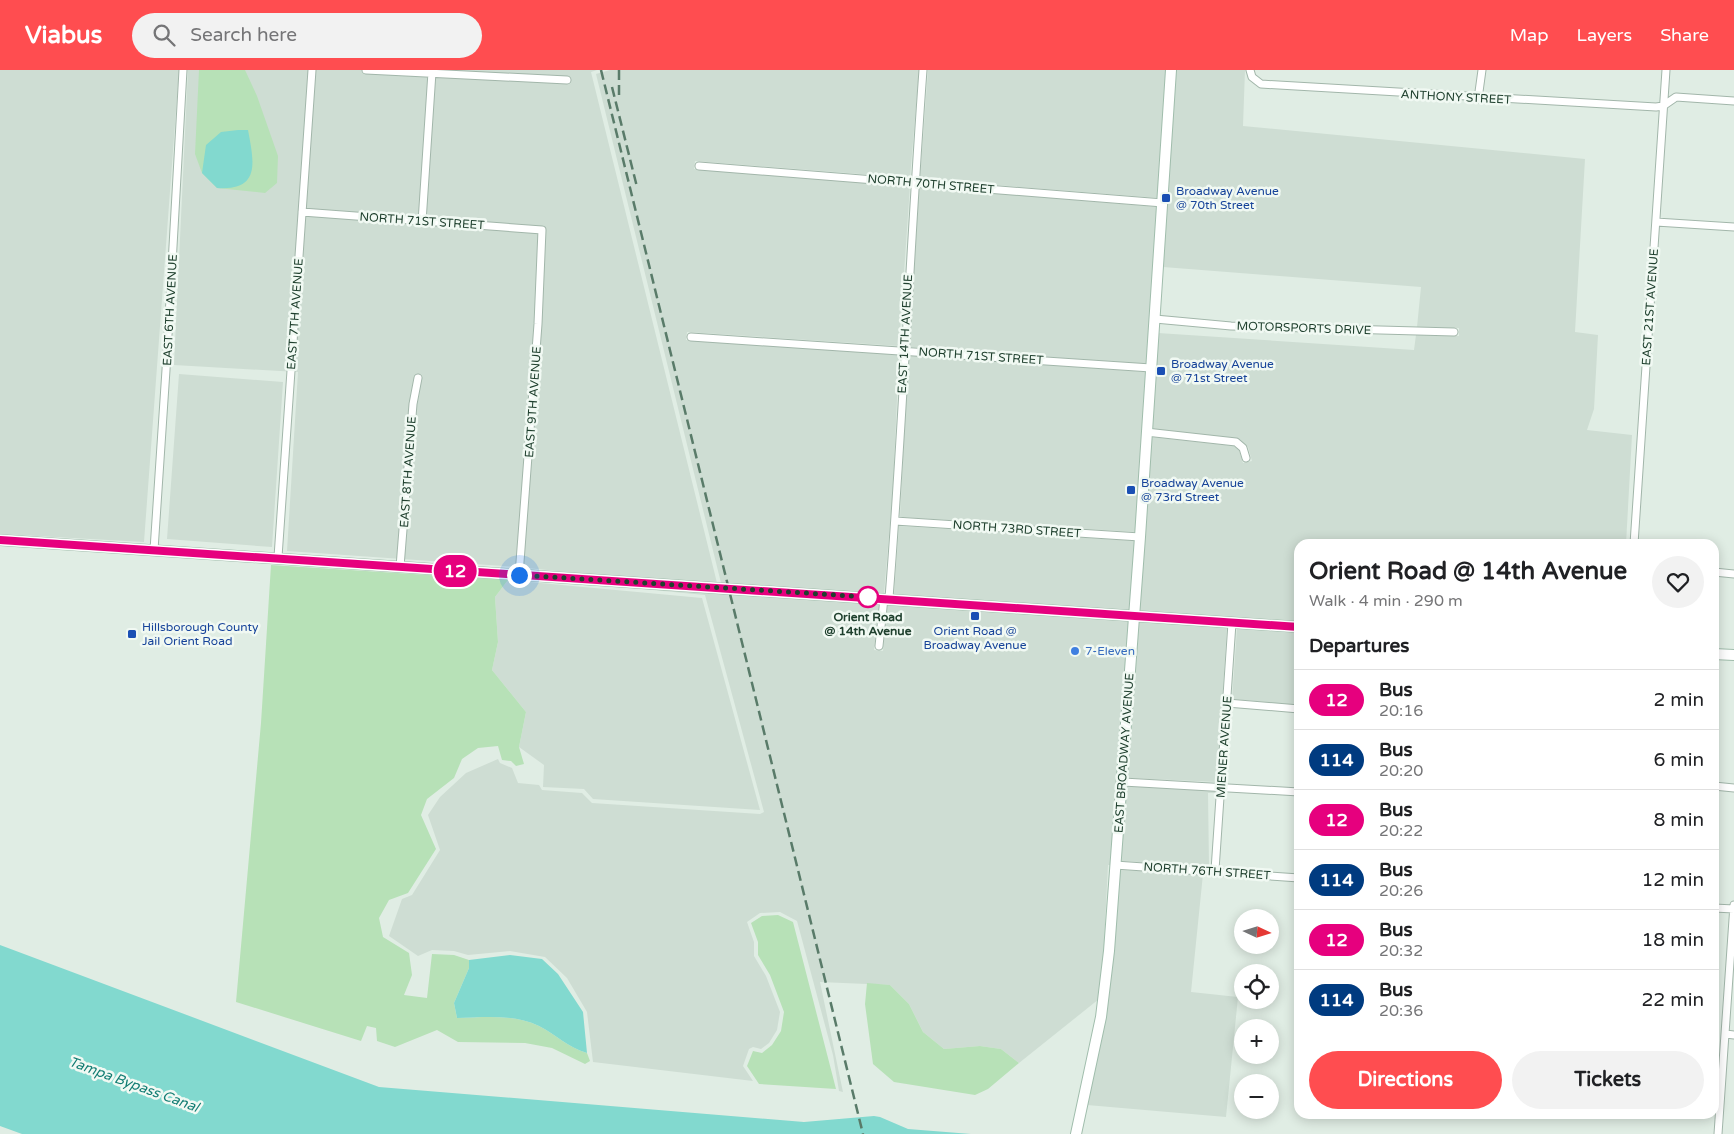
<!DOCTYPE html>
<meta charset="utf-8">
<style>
body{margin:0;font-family:"Varela Round",sans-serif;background:#f2f2f2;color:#202124;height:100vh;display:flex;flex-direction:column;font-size:19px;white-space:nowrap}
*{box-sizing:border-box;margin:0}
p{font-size:16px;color:#757577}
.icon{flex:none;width:28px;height:28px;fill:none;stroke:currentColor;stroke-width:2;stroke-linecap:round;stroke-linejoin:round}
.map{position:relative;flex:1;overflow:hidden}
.side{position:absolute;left:1294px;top:469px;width:425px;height:580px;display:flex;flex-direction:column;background:#fff;border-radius:15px;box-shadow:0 2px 12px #0003}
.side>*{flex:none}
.badge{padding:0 10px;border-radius:16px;font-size:18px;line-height:32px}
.needle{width:32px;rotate:94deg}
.buttons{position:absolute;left:1234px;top:839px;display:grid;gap:10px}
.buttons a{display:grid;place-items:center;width:45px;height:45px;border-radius:50%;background:#fff;box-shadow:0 2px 12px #0003;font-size:25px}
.you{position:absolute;width:25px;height:25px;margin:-12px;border:4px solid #fff;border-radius:50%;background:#1a73e8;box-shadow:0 0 0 8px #1a73e833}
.map>.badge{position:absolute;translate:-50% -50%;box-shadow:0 0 0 2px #fff}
h2{padding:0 15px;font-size:19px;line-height:45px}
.round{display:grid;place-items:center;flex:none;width:52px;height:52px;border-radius:26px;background:#f2f2f2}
.summary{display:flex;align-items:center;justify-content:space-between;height:85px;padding:0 15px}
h1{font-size:24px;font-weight:800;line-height:38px}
.cta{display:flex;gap:10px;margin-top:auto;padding:10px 15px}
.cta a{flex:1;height:58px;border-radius:30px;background:#ff4d50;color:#fff;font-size:20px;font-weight:800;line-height:58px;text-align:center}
.cta a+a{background:#f2f2f2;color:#202124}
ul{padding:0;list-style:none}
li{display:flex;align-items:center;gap:15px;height:60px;padding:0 15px;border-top:1px solid #e0e0e0}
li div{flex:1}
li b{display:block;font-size:19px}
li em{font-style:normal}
li .badge{min-width:55px;font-weight:700;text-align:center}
header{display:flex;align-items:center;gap:30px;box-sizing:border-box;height:70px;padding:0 25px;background:#ff4d50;color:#fff}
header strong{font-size:24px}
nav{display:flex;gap:28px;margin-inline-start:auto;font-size:18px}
.search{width:350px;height:45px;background:#f2f2f2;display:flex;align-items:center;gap:12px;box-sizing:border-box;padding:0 18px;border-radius:28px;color:#757577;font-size:19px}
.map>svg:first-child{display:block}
.built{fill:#ceddd3}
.green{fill:#b7e1b7}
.water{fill:#82d9cf}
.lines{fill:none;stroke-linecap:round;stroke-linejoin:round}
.street-casing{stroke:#a2b6aa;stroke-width:9}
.secondary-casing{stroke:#a0bdac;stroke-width:12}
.street{stroke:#fff;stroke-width:7}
.secondary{stroke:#fff;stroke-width:10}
.rail{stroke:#597b69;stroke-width:2.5;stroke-dasharray:10 5;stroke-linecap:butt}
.line-casing{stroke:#fff;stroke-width:11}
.line{stroke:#e6007e;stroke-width:8}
.walk{stroke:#1f402e;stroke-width:5;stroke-dasharray:0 9}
.transit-dot{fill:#1a4fb4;stroke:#f1f9f3;stroke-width:2}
.stop-dot{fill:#fff;stroke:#e6007e;stroke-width:2.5}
.shop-dot{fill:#3f7fe0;stroke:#f1f9f3;stroke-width:2}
.labels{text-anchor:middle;stroke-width:5;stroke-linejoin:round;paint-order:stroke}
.street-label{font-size:12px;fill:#1f402e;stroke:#f1f9f3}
.transit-label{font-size:12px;fill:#164399;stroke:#f1f9f3;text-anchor:start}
.stop-label{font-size:12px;font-weight:bold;fill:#1f402e;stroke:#f1f9f3}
.shop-label{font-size:12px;fill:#366cbe;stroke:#f1f9f3;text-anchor:start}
.water-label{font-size:14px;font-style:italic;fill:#127d73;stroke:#f1f9f3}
</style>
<header>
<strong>Viabus</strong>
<div class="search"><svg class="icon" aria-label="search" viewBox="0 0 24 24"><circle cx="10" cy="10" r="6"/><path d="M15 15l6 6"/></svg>Search here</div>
<nav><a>Map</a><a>Layers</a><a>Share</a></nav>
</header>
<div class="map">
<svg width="1734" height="1064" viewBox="0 0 1734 1064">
<rect width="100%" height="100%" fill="#e0ede4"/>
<!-- built -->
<path class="built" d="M0,0H179L144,472L0,464Z
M188,0H597L591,2L718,517L517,497L287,481L298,302L174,295Z
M610,0H919L910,108L695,91L694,99L910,116L899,276L687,262L686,270L899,285L893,418L884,524L721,513L596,4Z
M928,0H1166L1159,128L920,109Z
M1176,0H1245L1243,56L1585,89L1575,262L1598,265L1594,339L1587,360L1632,365L1626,474H1299V553L1139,543L1151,367L1234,376L1239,380L1243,393L1252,391L1248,377L1237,368L1151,359L1158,263L1414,280L1416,265L1459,266V258L1417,257L1421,217L1163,197Z
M919,117L1158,137L1146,294L909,277Z
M908,285L1146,302L1135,462L900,447Z
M179,304L283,312L272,477L167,469Z
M899,456L1135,471L1130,542L894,524Z
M508,510L702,528L760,740L593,729L584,719L543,717L544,695L519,677L526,642L492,600L498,572L495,527Z
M600,515L879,532L874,580L883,581L888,532L1129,550L1111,795H1108L1103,895L1099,929L1019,993L1001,979L980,976L944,979L923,962L909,934L890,915L820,912L843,1022L839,1021L833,985L797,851L780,842L760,843L747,852L754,872V886L766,906L780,942L777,960L769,973L761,979L753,977L749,979L743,996L753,1011L593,992L587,942L567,908L545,887L510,881L468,885L454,881L432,880L418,886L389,866L402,829L412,825L440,780L428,745L440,727L466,703L498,689L500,693L512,698L518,713L539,715L542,720L582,723L592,733L760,744L764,742L705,525Z
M1139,551L1227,557L1217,712L1128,708Z
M1237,558L1299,561V635L1232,629Z
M1127,716L1216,720V723H1208L1209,796L1121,791Z
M1120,800L1203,804L1191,922L1238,927L1226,1047L1087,1035L1110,917Z"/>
<!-- green -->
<path class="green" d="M199,0H245L257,26L278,86L277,113L265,123L217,118L202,103L195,84Z
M271,495L508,510L495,527L498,572L492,600L526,642L519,677L524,694L516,696L511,691L502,690L498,676L478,678L462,689L454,708L427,729L421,745L436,779L408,823L389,830L379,848L383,867L409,883L412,905L404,925L427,928L432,884L454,885L469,890V898L454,933L457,948C485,947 513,944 539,956C557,965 567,977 587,983L590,991L585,994L552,978L525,973L458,972L437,960L395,977L377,971L376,958L367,956L361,971L236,932L261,653Z
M778,845L793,852L836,1019L759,1014L747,996L753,981L762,983L772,975L781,961L784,942L770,905L758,885V872L751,853L762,846Z
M867,913L890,915L909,934L923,962L944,979L980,976L1001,979L1019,993L988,1019L975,1025L894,1012L873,994L865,934Z"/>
<!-- water -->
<path class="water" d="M238,60H248C254,92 261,121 217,118L202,103L206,75L221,62Z
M0,875L379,1017L804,1052L874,1046L880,1047L908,1059L971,1064H22L0,1056Z
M510,885L542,889L558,904L583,942L587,983C567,977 557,965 539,956C513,944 485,947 457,948L454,933L469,898V890Z"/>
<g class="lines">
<defs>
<path id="street" d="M366,0L567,10
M1250,0L1252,7L1261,14L1656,37L1663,36L1676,27L1734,31
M1478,29L1482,0
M699,96L1163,133
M302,142L542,160L538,254L519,505
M422,152L432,2
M1656,152L1734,157
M1155,249L1231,256L1454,262
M691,267L1151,298
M1146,362L1236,372L1243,378L1246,388
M895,451L1140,467
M1634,474L1666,0
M154,480L166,300L183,0
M278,487L312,0
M400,497L413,334L418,308
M1714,502L1734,504
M889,528C903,352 910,176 923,0
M879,576L884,528
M1227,633L1299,639
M1123,712L1299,722
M1714,716L1734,718
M1115,795L1299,808
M1215,800L1232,553
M1714,838L1734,839
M1726,964L1734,965
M1718,1064L1734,835"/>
<path id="secondary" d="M0,470L1299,557
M1714,584L1734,585
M1076,1064L1101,947L1109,881L1140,467L1171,0"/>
</defs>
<!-- street casing -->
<use href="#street" class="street-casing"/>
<!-- secondary casing -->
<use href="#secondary" class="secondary-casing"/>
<!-- street -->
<use href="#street" class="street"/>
<!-- secondary -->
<use href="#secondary" class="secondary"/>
<!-- rail -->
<path class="rail" d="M601,0L863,1064
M619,0V25
M612,17L637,117"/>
</g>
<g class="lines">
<defs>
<path id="line" d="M0,470L1299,557"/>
</defs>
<!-- line casing -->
<use href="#line" class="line-casing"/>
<!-- line -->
<use href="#line" class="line"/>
<!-- walk -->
<path class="walk" d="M519,505L868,527"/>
</g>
<!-- markers -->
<g class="transit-dot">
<rect x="1161" y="123" width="10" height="10" rx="2.5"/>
<rect x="1156" y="296" width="10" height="10" rx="2.5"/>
<rect x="1126" y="415" width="10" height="10" rx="2.5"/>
<rect x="970" y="541" width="10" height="10" rx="2.5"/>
<rect x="127" y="559" width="10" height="10" rx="2.5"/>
</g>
<circle class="stop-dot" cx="868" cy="527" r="10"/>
<circle class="shop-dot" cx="1075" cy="581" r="5"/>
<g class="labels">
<!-- street labels -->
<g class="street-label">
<text transform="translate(1456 27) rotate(3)" y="4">ANTHONY STREET</text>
<text transform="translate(931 114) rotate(5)" y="4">NORTH 70TH STREET</text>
<text transform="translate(422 151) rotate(4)" y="4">NORTH 71ST STREET</text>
<text transform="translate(1650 237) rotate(-86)" y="4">EAST 21ST AVENUE</text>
<text transform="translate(170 240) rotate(-87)" y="4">EAST 6TH AVENUE</text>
<text transform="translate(295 244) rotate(-86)" y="4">EAST 7TH AVENUE</text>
<text transform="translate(1304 258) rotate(2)" y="4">MOTORSPORTS DRIVE</text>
<text transform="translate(905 264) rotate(-87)" y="4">EAST 14TH AVENUE</text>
<text transform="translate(981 286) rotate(4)" y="4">NORTH 71ST STREET</text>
<text transform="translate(533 332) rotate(-86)" y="4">EAST 9TH AVENUE</text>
<text transform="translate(408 402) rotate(-86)" y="4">EAST 8TH AVENUE</text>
<text transform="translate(1017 459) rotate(4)" y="4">NORTH 73RD STREET</text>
<text transform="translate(1224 677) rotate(-86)" y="4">MIENER AVENUE</text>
<text transform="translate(1124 683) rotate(-86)" y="4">EAST BROADWAY AVENUE</text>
<text transform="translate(1207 801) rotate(4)" y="4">NORTH 76TH STREET</text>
</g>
<!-- transit labels -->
<g class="transit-label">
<text x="1176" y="125">Broadway Avenue<tspan x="1176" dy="14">@ 70th Street</tspan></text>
<text x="1171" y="298">Broadway Avenue<tspan x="1171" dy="14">@ 71st Street</tspan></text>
<text x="1141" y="417">Broadway Avenue<tspan x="1141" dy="14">@ 73rd Street</tspan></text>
<text x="142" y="561">Hillsborough County<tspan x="142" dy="14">Jail Orient Road</tspan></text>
<text x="975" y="565" text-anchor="middle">Orient Road @<tspan x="975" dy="14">Broadway Avenue</tspan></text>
</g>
<!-- stop labels -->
<g class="stop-label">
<text x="868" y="551">Orient Road<tspan x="868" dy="14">@ 14th Avenue</tspan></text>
</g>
<!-- shop labels -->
<g class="shop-label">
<text x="1085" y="585">7-Eleven</text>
</g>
<!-- water labels -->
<g class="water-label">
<text transform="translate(134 1014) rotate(20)" y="5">Tampa Bypass Canal</text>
</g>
</g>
</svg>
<div class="buttons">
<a><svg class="needle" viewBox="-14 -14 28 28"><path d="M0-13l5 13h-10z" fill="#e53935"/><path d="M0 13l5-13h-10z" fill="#757577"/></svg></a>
<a><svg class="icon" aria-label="locate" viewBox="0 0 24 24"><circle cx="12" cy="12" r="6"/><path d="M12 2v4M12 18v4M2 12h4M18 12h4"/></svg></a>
<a>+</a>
<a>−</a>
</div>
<div class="you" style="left:519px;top:505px"></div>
<b class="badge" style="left:455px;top:501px;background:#e6007e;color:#fff">12</b>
<section class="side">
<div class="summary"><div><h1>Orient Road @ 14th Avenue</h1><p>Walk · 4 min · 290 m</p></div><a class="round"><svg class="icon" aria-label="heart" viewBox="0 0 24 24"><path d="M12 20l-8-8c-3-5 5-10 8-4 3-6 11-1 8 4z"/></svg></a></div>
<h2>Departures</h2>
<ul>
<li><span class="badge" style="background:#e6007e;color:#fff">12</span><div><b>Bus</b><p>20:16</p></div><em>2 min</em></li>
<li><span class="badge" style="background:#003b80;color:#fff">114</span><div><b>Bus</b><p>20:20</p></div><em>6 min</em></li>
<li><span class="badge" style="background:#e6007e;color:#fff">12</span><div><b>Bus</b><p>20:22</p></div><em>8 min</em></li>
<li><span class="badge" style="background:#003b80;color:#fff">114</span><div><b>Bus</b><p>20:26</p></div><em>12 min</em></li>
<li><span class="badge" style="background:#e6007e;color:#fff">12</span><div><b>Bus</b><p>20:32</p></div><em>18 min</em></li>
<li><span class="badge" style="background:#003b80;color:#fff">114</span><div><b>Bus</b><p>20:36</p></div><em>22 min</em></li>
</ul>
<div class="cta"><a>Directions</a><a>Tickets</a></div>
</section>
</div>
